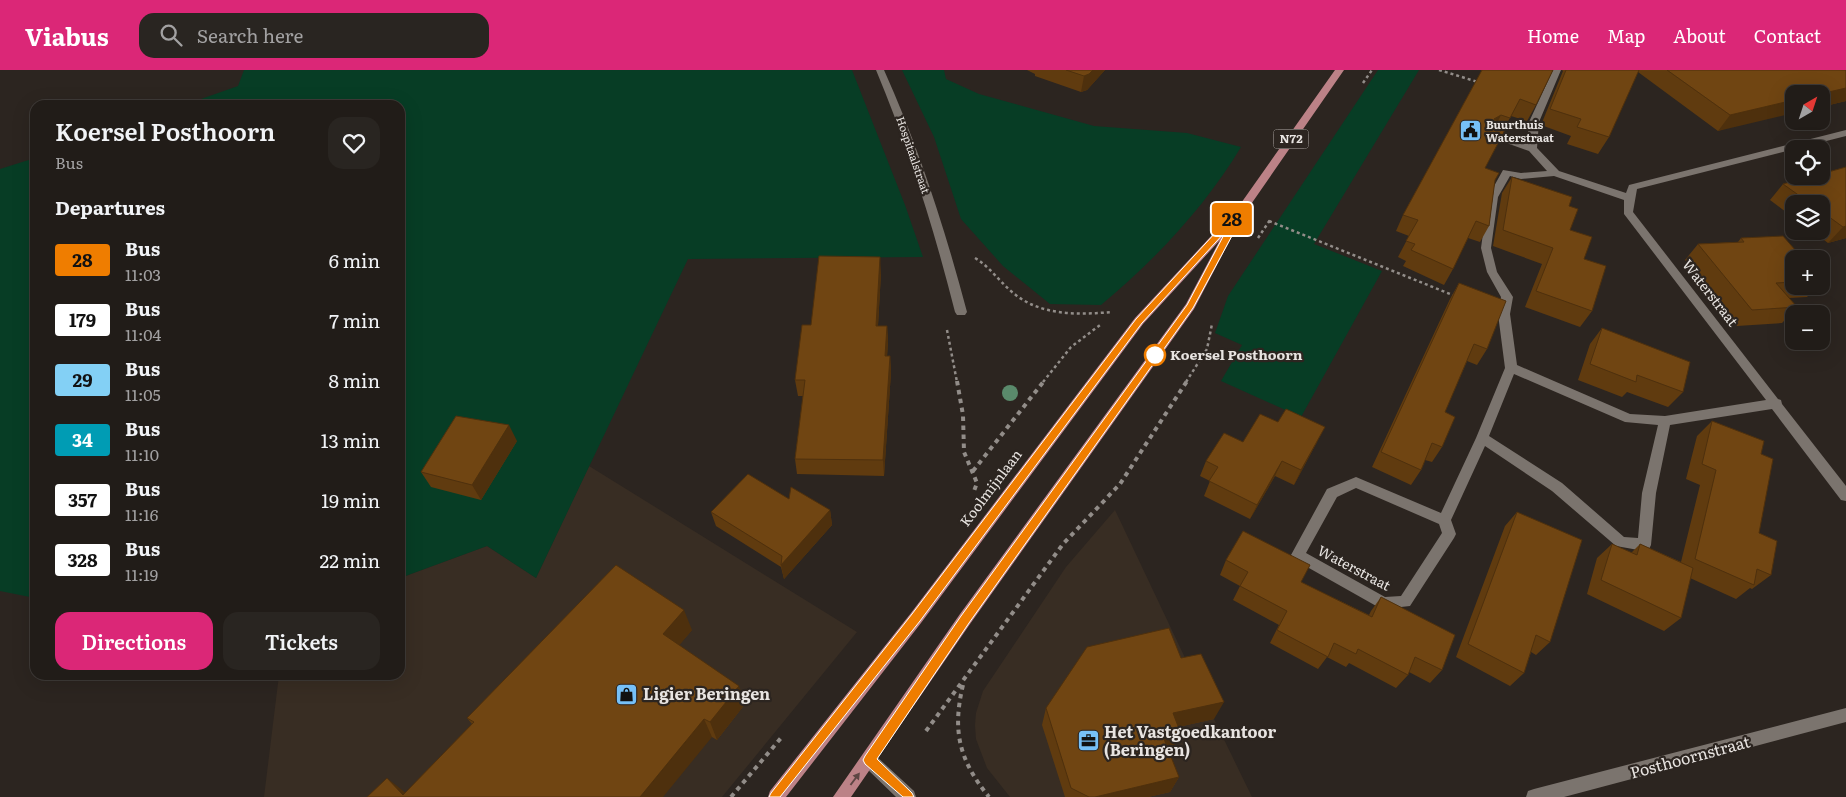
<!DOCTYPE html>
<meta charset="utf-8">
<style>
body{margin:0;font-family:Literata,serif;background:#292521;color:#f1f3f6;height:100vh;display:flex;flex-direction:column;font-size:19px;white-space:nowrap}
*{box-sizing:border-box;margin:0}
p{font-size:16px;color:#a2a1a2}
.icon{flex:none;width:28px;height:28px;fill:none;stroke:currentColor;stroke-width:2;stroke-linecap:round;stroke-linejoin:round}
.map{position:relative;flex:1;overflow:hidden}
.panel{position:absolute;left:30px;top:30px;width:375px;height:580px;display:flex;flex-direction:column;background:#211c18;border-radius:15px;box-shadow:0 5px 20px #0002,0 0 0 1px #3e3a37}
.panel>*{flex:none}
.badge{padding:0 10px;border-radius:4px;font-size:18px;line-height:32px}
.needle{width:32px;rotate:39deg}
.controls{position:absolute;left:1785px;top:15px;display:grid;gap:10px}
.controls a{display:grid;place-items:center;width:45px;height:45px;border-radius:10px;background:#211c18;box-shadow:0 5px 20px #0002,0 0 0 1px #3e3a37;font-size:25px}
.map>.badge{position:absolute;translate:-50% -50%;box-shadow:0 0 0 2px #fff}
h2{padding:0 25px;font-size:19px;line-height:45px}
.round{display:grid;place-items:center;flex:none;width:52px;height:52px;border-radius:15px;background:#292521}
.summary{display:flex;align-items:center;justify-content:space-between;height:85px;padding:0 25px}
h1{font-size:24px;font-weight:600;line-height:38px}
.cta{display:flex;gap:10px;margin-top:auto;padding:10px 25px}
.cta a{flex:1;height:58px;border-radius:15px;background:#db2777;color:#fff;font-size:20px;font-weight:600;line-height:58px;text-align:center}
.cta a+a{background:#292521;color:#f1f3f6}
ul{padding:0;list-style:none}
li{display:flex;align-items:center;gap:15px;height:60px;padding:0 25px}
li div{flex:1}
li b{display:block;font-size:19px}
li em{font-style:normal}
li .badge{min-width:55px;font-weight:700;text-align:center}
header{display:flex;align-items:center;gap:30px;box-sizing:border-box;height:70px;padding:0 25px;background:#db2777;color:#fff}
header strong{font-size:24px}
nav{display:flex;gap:28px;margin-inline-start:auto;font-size:18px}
.search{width:350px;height:45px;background:#292521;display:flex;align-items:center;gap:12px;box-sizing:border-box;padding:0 18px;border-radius:15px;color:#a2a1a2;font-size:19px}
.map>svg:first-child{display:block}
.built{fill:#382d23}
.green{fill:#073d25}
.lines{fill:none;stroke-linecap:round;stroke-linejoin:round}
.path-far1{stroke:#928d89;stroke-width:2.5;stroke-dasharray:3 3;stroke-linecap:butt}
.path{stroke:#928d89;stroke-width:4;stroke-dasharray:4.5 4.5;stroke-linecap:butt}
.minor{fill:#7b746e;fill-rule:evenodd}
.major{fill:#bc8287;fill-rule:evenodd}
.tree{fill:#5a8a6b}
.wall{fill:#603b0f}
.shaded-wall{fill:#4e300d}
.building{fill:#704512;stroke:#4e300d}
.oneway{fill:#5e4644}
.line{fill:#ef7d00;stroke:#fff}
.stop-dot{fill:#fff;stroke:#ef7d00;stroke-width:2.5}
.labels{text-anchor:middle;stroke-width:4.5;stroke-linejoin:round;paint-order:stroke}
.far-poi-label{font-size:11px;font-weight:bold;fill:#e8e4e1;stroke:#2c2520;text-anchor:start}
.far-street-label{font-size:11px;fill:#e8e4e1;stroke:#2c2520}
.shield{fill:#2c2520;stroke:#b0aba7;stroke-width:1}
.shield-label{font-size:12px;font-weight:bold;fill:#e8e4e1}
.street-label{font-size:14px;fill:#e8e4e1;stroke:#2c2520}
.stop-label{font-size:14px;font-weight:bold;fill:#e8e4e1;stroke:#2c2520;text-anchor:start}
.near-poi-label{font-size:16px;font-weight:bold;fill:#e8e4e1;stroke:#2c2520;text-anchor:start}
.near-street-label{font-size:16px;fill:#e8e4e1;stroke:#2c2520}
</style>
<header>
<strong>Viabus</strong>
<div class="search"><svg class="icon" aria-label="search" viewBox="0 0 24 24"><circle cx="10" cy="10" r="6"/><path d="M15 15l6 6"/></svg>Search here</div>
<nav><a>Home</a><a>Map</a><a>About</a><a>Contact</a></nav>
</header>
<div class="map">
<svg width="1846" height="727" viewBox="0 0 1846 727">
<rect width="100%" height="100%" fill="#2c2520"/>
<!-- built -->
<path class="built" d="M589,396L857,562L722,727H264L279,605H400V508L487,476L536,508Z
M1115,440L1214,649L1252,727H1010L987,698L976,669L975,655L976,643L983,621L1066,497Z"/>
<!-- green -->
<path class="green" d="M244,0H852L905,135L923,187L688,189L536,508L487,476L400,508V35H184L238,16Z
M902,0H944L946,9L979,24L1094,56L1187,63L1241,77C1205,137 1155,190 1101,235L1050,234L1003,196L961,149L934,67Z
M1378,0H1419L1314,174L1382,201L1301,347L1221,311L1242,275L1215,263L1228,226Z
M35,88V528L0,521V99Z"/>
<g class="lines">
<!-- path-far1 -->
<path class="path-far1" d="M1439,0L1478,12
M1363,13L1372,0
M1269,151L1455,226
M1258,168L1270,150
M975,188C990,197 999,211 1012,222C1040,246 1077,245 1112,242
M947,260L957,312
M1043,312L1071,277L1100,255
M1186,312L1207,279L1212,254"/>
<!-- path -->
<path class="path" d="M957,311L963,345L964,382L977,413L974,421
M973,401L1044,311
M963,615C952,661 959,690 989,727
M926,661L1063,474L1120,414L1187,311
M731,727L781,668"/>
<!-- minor -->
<path class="minor" d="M876,0H884C919,78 945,159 967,242L965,245H957L955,242C934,159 909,79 876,0Z
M1553,0H1561L1539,52L1537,78L1559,101L1626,123L1629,115L1846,60V66L1637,119L1633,142L1778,329L1781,330L1782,334L1846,416V431L1841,430L1772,339L1670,355L1656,423L1651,475L1649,479L1644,481L1616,476L1552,421L1485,376L1451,450L1456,464L1454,468L1410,536L1383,539L1378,537L1293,489L1291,485L1327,419L1356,407L1441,443L1476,368L1505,298L1498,244L1501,227L1487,202L1481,178L1488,127L1503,100L1521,103L1547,101L1529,81L1487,66L1492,63L1527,74L1529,52ZM1510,106L1521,109L1554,106L1624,130V144L1766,330L1665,346L1630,344L1517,295L1510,244L1513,227L1497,202L1491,178L1498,127ZM1514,304L1625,352L1658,355L1642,423L1638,468L1624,467L1562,413L1489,366ZM1356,418L1439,454L1442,463L1401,526L1385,527L1306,483L1337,427Z
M1846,638V652L1564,727H1526L1528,721L1534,719Z
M869,682L875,685L914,721L916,727H896L863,695L861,690L863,685Z"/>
<!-- major -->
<path class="major" d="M1335,0H1344L1247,140L1236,152L1238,155L1194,239L970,554L851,727H833L960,544L1186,234L1220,170L1143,254L921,553L786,727H768L770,721L911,543L1135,248L1239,136Z"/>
</g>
<!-- trees -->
<circle class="tree" cx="1010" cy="323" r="8"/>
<!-- wall -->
<path class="wall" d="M1027,0H1105L1087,20L1081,22L1035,6V4Z
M1482,0L1536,35L1527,51L1511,46L1506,55L1485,98L1495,110L1489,156L1480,172L1468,168L1453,199L1444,215L1403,196L1406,191L1398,187L1409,166L1396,161L1403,145Z
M1562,0H1846V31L1821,37V24L1718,61L1638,2L1609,67L1598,84L1567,74L1571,66L1541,55L1563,1Z
M1846,97V168L1828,173L1812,161H1821V134H1794V148L1770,130L1783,114Z
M1512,107L1569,136L1570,160L1584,189L1592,241L1580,257L1525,237L1542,194L1493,176L1502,123Z
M1741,168L1794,189V216H1817L1807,227L1789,228L1797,237L1782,253L1737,256L1685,190L1698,174L1738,172Z
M881,203L878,256H887L888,272L887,286H890L891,302L884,406L797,404L795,389L803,326H798L795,310Z
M1459,213L1487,279L1477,295L1467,291L1445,342L1442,377L1432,392L1425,390L1421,400L1411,415L1372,397L1450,229Z
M1602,258L1683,322L1668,337L1627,322L1622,327L1578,310L1590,274Z
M1712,351L1761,384L1759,463L1771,505L1752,519L1750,518L1736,529L1690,508L1681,548L1664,561L1587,524L1597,488L1612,474L1631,483L1640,474L1681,492L1700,415L1686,409L1697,366Z
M517,371L481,430L431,417L421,402Z
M1243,372H1317L1294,415L1275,406L1250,449L1204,426L1210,411L1200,406L1206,391Z
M789,429L830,440L832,455L784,509L781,497L716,456L711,442Z
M1517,442L1550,572L1536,585L1531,582L1524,603L1510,616L1456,587L1505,456Z
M1226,490L1301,512L1369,545L1371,541L1381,527L1442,600L1430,613L1409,602L1408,605L1396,618L1349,593L1346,597L1327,587L1318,599L1270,573L1279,555L1233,530L1240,516L1220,505Z
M692,560L679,575L745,634L717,670L712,667L405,723L472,654L467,648Z
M1181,588L1214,649L1178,657L1172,680L1169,681L1179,707L1170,722L1148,727H1065L1042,655L1046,638Z"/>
<!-- shaded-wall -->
<path class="shaded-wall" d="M1093,0H1105L1087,20L1081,22L1084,6Z
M1846,18V31L1821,37V24Z
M1794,30V43L1718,61L1730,45Z
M1501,45L1493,61L1494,49Z
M1846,156V168L1828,173L1843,157Z
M880,187L881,203L877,272L876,256Z
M887,256L888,272L886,302L885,286Z
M890,286L891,302L884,406L883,390Z
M509,355L517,371L481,430L472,415Z
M1325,357L1317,372L1294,415L1301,400Z
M1282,391L1275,406L1250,449L1257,435Z
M830,440L832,455L784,509L781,495Z
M684,540L692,560L672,584L663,564Z
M739,616L745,634L717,670L710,652Z
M1224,632L1214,649L1165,660L1173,643Z
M704,649L712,667L663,727H640Z
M1181,664L1172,680L1156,684L1164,669Z
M1179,707L1170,722L1148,727H1095Z
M387,708L407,724L403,725Z"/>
<!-- building -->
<path class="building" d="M1066,0H1093L1089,4L1084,6Z
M1482,0H1553L1536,35L1520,29L1510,48L1501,45L1494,49L1507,56L1485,98L1499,103L1495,110L1489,156L1476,151L1453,199L1411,180L1415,174L1406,171L1418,150L1403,145Z
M1566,0H1639L1609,67L1577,57L1581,49L1550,39Z
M1667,0H1846V18L1820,24H1794V30L1730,45Z
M1846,97V156L1843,157L1821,141V134H1811L1783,114L1811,106H1821V104Z
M1512,107L1572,127L1569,136L1578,139L1570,160L1592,167L1584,189L1606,196L1592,241L1536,221L1553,178L1503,160Z
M1783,166L1803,189H1794V212L1776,213L1797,237L1752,240L1698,174L1744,172L1741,168Z
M819,186L880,187L876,256H887L885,286H890L883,390L795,389L805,310H795L802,255H811Z
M1459,213L1506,231L1487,279L1474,274L1445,342L1455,347L1442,377L1432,373L1421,400L1381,382Z
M1602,258L1690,292L1683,322L1637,305L1636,312L1590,294Z
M1286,339L1325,357L1301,400L1282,391L1257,435L1209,411L1218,397L1206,391L1224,363L1243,372L1260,344L1278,352Z
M456,346L509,355L472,415L421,402Z
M1712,351L1764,371L1761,384L1773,389L1759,463L1777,471L1771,505L1757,499L1754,515L1695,489L1716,400L1702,394Z
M748,404L789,429L791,417L830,440L781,495L782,486L711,442Z
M1517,442L1582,470L1550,572L1536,565L1524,603L1468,574Z
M1243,461L1310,495L1301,512L1372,547L1381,527L1455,565L1442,600L1415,587L1408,605L1358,579L1356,584L1334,573L1328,587L1277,560L1287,541L1240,516L1248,502L1226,490Z
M1612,474L1637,485L1640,474L1693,498L1681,548L1601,510Z
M616,495L684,540L663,564L739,616L710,652L704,649L640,727H367L387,708L403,725L474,652L467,648Z
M1169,558L1181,588L1201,584L1224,632L1173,643L1181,664L1164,669L1179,707L1095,727H1089L1071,718L1046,638L1087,577Z"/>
<!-- one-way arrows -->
<defs><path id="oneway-solid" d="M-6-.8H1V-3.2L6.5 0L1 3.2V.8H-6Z" transform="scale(1.25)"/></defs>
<use class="oneway" href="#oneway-solid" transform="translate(855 709) rotate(-53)"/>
<!-- line -->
<path class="line" d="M1240,136L1247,138L1193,238L969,553L877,689L912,723L914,727H903L865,694L863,690L865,686L961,546L1187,235L1226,161L1142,253L920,551L780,727H769L771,723L912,544L1136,249Z"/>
<!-- icons -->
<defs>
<symbol id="civic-square" viewBox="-11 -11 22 22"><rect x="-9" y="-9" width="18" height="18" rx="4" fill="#76c0f7" stroke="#2c2520"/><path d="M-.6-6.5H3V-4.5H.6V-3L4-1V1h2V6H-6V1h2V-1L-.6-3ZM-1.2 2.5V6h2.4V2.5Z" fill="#111"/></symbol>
<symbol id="shop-square" viewBox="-11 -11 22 22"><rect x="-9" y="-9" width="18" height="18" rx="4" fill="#76c0f7" stroke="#2c2520"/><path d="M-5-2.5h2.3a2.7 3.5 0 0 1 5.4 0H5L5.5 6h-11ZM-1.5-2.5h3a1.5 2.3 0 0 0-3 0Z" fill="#111"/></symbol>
<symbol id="office-square" viewBox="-11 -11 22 22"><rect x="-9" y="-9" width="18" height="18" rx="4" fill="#76c0f7" stroke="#2c2520"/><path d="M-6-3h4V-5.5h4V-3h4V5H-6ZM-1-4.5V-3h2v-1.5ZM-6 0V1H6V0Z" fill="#111"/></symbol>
</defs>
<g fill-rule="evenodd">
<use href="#civic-square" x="1458" y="48" width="25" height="25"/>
<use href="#shop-square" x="614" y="612" width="25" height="25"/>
<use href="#office-square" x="1076" y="658" width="25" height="25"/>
</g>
<!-- markers -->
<circle class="stop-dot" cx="1155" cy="285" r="10"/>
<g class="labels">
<!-- far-poi labels -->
<g class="far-poi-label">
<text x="1486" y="59">Buurthuis<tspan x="1486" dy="13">Waterstraat</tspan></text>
</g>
<!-- far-street labels -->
<g class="far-street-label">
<text transform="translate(913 85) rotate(71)" y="4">Hospitaalstraat</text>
</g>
<!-- shield labels -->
<rect class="shield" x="1273.5" y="59.5" width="35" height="19" rx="4"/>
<g class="shield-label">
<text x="1291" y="73">N72</text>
</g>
<!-- street labels -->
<g class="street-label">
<text transform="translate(1710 223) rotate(52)" y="5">Waterstraat</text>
<text transform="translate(991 418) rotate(-53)" y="5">Koolmijnlaan</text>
<text transform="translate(1354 498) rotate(28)" y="5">Waterstraat</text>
</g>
<!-- stop labels -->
<g class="stop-label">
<text x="1170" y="290">Koersel Posthoorn</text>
</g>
<!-- near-poi labels -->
<g class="near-poi-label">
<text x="643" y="630">Ligier Beringen</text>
<text x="1104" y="668">Het Vastgoedkantoor<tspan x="1104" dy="18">(Beringen)</tspan></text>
</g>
<!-- near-street labels -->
<g class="near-street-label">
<text transform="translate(1690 687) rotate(-15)" y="6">Posthoornstraat</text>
</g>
</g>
</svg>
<div class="controls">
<a><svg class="needle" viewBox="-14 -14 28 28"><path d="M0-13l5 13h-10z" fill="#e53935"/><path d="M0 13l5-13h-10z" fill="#a2a1a2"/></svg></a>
<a><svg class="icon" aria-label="locate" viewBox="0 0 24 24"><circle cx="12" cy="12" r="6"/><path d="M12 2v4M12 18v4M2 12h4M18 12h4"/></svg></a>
<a><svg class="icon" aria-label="layers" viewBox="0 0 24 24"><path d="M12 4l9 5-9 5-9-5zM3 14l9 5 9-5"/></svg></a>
<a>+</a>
<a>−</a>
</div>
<b class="badge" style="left:1232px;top:149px;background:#ef7d00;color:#111">28</b>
<section class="panel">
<div class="summary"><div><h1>Koersel Posthoorn</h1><p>Bus</p></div><a class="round"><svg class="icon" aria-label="heart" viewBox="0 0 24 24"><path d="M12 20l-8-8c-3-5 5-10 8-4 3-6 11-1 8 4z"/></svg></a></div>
<h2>Departures</h2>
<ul>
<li><span class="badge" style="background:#ef7d00;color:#111">28</span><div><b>Bus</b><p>11:03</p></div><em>6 min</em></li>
<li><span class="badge" style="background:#fff;color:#111">179</span><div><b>Bus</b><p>11:04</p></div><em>7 min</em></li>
<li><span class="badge" style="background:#83d0f5;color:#111">29</span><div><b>Bus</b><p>11:05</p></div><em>8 min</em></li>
<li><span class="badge" style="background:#009cb4;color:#fff">34</span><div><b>Bus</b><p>11:10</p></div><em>13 min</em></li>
<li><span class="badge" style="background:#fff;color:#111">357</span><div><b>Bus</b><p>11:16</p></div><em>19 min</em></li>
<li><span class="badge" style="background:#fff;color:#111">328</span><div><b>Bus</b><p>11:19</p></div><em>22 min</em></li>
</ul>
<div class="cta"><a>Directions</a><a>Tickets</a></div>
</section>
</div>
